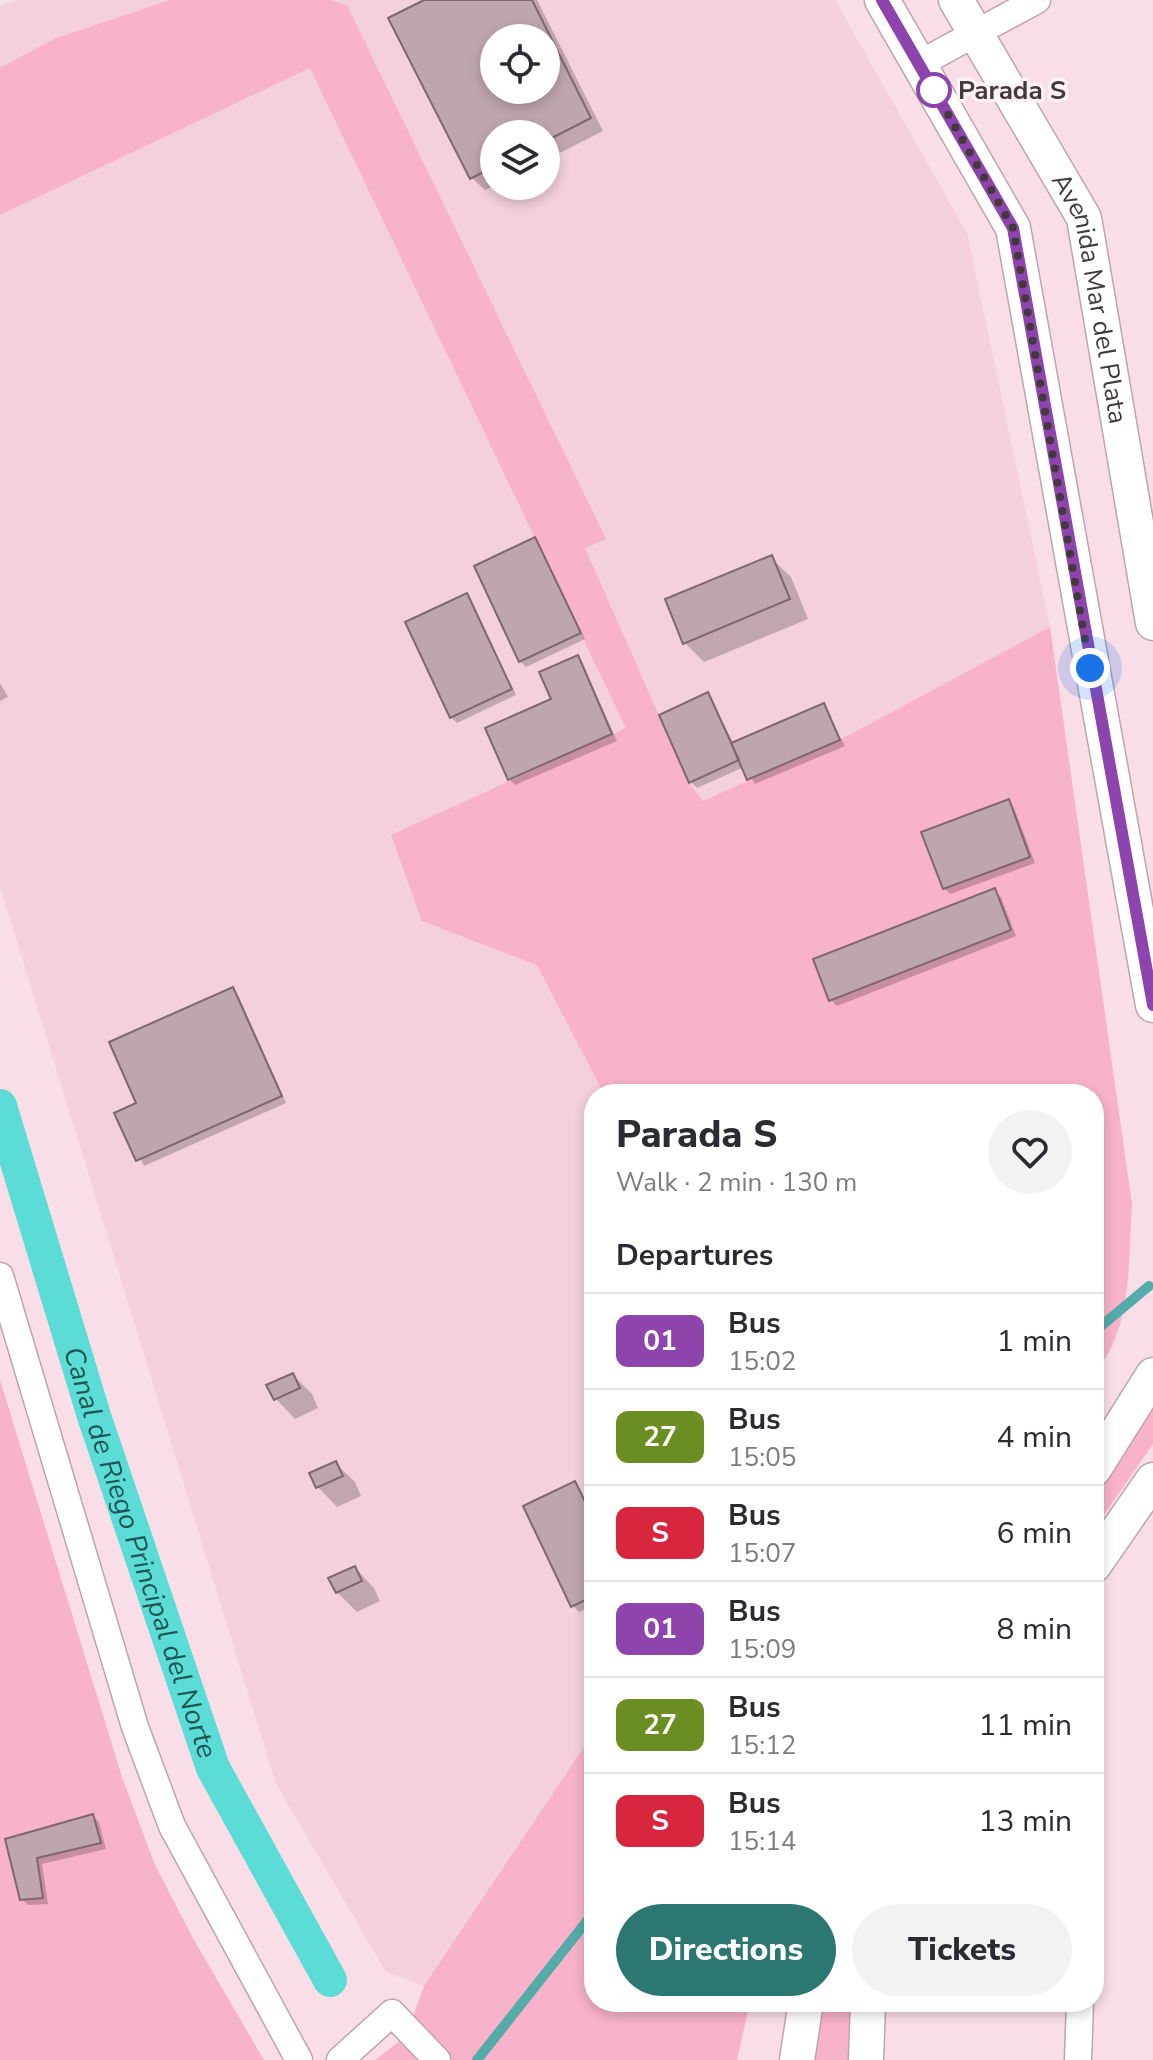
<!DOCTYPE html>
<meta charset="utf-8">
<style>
body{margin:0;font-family:"Nunito Sans",sans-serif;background:#f2f2f3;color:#2b2b33;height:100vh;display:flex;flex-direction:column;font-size:30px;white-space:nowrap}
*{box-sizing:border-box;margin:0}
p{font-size:26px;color:#7c7c81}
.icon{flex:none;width:44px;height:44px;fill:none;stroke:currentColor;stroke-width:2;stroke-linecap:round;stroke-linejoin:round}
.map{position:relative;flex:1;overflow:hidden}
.panel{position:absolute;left:584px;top:1084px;width:520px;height:928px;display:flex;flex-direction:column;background:#fff;border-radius:32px;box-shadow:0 4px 12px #0003}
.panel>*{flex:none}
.badge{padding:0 16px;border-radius:12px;font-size:28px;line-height:52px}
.buttons{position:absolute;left:480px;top:24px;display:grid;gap:16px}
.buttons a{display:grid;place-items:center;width:80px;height:80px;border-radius:50%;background:#fff;box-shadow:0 4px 12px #0003;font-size:40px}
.you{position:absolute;width:40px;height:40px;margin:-20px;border:6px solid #fff;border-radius:50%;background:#1a73e8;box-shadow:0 0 0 12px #1a73e833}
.map>.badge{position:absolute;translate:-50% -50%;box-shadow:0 0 0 4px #fff}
h2{padding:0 32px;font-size:30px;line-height:72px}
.round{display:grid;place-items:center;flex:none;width:84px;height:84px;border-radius:42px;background:#f2f2f3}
.summary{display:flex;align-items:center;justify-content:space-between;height:136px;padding:0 32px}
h1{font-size:38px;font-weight:800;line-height:60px}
.cta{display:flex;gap:16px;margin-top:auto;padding:16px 32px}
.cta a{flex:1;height:92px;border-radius:48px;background:#2d7773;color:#fff;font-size:32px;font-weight:800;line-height:92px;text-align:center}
.cta a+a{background:#f2f2f3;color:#2b2b33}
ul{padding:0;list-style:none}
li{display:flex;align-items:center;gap:24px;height:96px;padding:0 32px;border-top:2px solid #e1e1e2}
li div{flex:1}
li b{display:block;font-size:30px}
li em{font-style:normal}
li .badge{min-width:88px;font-weight:700;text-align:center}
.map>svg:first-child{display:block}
.built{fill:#f3d0db;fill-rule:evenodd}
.green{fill:#f8b2c9}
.shadow{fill:#0003;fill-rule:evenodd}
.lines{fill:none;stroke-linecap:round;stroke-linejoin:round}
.stream{stroke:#54aba8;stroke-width:10}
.canal{stroke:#5bdcd6;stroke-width:34}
.building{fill:#bfa5ad;stroke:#7e676e;stroke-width:2;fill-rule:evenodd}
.minor-casing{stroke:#bea4ac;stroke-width:29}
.tertiary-casing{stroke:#bea4ac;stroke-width:37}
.minor{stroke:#fff;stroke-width:26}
.tertiary{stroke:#fff;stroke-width:34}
.line-casing{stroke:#fff;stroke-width:18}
.line{stroke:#8e44ad;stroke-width:12}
.walk{stroke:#43383c;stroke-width:8;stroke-dasharray:0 14.4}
.stop-dot{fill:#fff;stroke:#8e44ad;stroke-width:4}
.labels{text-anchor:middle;stroke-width:7;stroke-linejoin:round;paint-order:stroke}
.stop-label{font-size:26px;font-weight:bold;fill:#43383c;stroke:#fcf1f4;text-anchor:start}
.street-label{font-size:26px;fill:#43383c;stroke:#fcf1f4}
.water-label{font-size:28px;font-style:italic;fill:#1f5654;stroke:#fcf1f4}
</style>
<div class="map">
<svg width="1153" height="2060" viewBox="0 0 1153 2060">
<rect width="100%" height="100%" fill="#fadee7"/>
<!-- built -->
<path class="built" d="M19,0H835L967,233L1050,627L1132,1205L1106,1230L1094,1094H594V1775L554,1830L424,1986L386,1972L276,1784L0,886V6ZM494,38H546V90H494ZM494,134H546V186H494Z"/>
<!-- green -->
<path class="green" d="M170,0H330L347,5L606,539L585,548L689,783L703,801L840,740L1050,627L1132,1205C1128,1259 1133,1331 1094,1373V1094H604L537,965L422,921L391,835L626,728L310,68L0,215V68L54,39Z
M0,1380L122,1777L155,1865L194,1940L264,2060H0Z
M1153,1408V1444L1094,1529V1500Z
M594,1732V2002H750L737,2060H449L412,2019L424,1986Z
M822,2002H850L848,2060H815Z
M401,2040L416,2060H375Z"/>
<!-- shadow -->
<path class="shadow" d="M428,0H537L603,131L546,160V134H494V186L485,190L472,178ZM494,38H546V90H494Z
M535,539L585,639L526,667L520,661Z
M771,558L791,577L808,619L704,662L685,643Z
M466,595L516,695L457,723L451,717Z
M577,658L583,664L617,741L515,785L509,779Z
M0,683L8,697L0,701Z
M708,695L734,744L824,706L845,746L755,784L744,767L697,788L691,782Z
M1008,802L1014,808L1035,863L950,894L944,888Z
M995,891L1001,897L1016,936L837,1006L831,1000Z
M232,989L238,995L286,1103L144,1166L117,1114L139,1104Z
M293,1375L312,1394L318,1408L295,1419L276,1399Z
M335,1463L355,1482L361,1496L337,1507L318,1487Z
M575,1484L594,1517V1605L579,1612L573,1606Z
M355,1568L374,1588L380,1601L357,1612L337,1592Z
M93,1816L99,1822L106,1849L42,1864L48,1904L28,1905L22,1899L8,1840Z"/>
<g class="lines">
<!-- stream -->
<path class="stream" d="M1094,1332L1149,1286
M477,2060L594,1912"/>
<!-- canal -->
<path class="canal" id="s1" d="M0,1106L94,1416L213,1768L330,1980"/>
</g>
<!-- building -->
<path class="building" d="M424,0H532L591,118L546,141V134H494V167L470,179L388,18ZM494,38H546V90H494Z
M535,537L581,633L519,662L474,566Z
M772,555L790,599L683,644L665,599Z
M467,593L512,689L450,718L405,622Z
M578,655L612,734L508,780L485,728L551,699L539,672Z
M708,692L739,760L689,783L659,715Z
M824,703L840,740L747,780L731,743Z
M1009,799L1030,857L943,889L921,832Z
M995,888L1011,930L829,1001L813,959Z
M233,987L282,1096L136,1161L114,1113L136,1103L109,1042Z
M293,1373L300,1388L274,1400L266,1385Z
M336,1461L343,1476L316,1488L309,1473Z
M575,1481L594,1520V1596L571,1607L523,1506Z
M355,1566L362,1581L336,1593L328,1578Z
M93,1814L101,1843L37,1858L43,1898L20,1900L5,1839Z"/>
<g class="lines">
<defs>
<path id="minor" d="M919,64L1037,0
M0,1276L135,1727L172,1826L299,2060
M340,2060L392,2013L437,2060
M1078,2060L1080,2002"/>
<g id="tertiary">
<path d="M882,0L1013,228L1153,1005"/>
<path id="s2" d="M956,0L1084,218L1153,623"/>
<path d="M1094,1469L1153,1375"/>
<path d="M1094,1565L1153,1480"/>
<path d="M797,2060L806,2002"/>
<path d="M866,2060L868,2002"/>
</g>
</defs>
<!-- minor casing -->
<use href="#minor" class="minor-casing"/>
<!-- tertiary casing -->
<use href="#tertiary" class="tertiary-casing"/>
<!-- minor -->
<use href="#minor" class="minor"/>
<!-- tertiary -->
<use href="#tertiary" class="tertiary"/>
</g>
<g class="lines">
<defs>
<path id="line" d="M882,0L1013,228L1153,1005"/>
</defs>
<!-- line casing -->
<use href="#line" class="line-casing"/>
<!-- line -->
<use href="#line" class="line"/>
<!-- walk -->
<path class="walk" d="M934,90L1013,228L1090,668"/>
</g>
<!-- markers -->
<circle class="stop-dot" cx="934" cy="90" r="16"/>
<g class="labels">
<!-- stop labels -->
<g class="stop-label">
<text x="958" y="99">Parada S</text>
</g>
<!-- street labels -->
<g class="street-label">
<text dy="9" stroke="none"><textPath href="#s2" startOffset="332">Avenida Mar del Plata</textPath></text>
</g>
<!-- water labels -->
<g class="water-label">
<text dy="10" stroke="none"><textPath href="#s1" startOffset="468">Canal de Riego Principal del Norte</textPath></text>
</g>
</g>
</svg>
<div class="buttons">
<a><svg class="icon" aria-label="locate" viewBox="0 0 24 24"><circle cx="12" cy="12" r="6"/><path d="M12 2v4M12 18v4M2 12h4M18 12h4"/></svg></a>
<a><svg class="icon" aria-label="layers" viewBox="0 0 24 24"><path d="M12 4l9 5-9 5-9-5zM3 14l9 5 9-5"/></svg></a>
</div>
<div class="you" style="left:1090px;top:668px"></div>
<section class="panel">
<div class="summary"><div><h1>Parada S</h1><p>Walk · 2 min · 130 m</p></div><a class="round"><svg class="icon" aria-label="heart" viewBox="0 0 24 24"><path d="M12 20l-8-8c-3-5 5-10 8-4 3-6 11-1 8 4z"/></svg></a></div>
<h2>Departures</h2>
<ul>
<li><span class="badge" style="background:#8e44ad;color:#fff">01</span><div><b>Bus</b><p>15:02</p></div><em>1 min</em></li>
<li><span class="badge" style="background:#6b8e23;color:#fff">27</span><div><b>Bus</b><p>15:05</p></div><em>4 min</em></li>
<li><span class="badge" style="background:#d7263d;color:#fff">S</span><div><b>Bus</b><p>15:07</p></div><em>6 min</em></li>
<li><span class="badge" style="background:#8e44ad;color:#fff">01</span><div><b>Bus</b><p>15:09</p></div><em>8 min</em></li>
<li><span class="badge" style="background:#6b8e23;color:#fff">27</span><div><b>Bus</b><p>15:12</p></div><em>11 min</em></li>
<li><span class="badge" style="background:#d7263d;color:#fff">S</span><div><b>Bus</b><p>15:14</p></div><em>13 min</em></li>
</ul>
<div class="cta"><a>Directions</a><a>Tickets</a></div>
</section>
</div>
